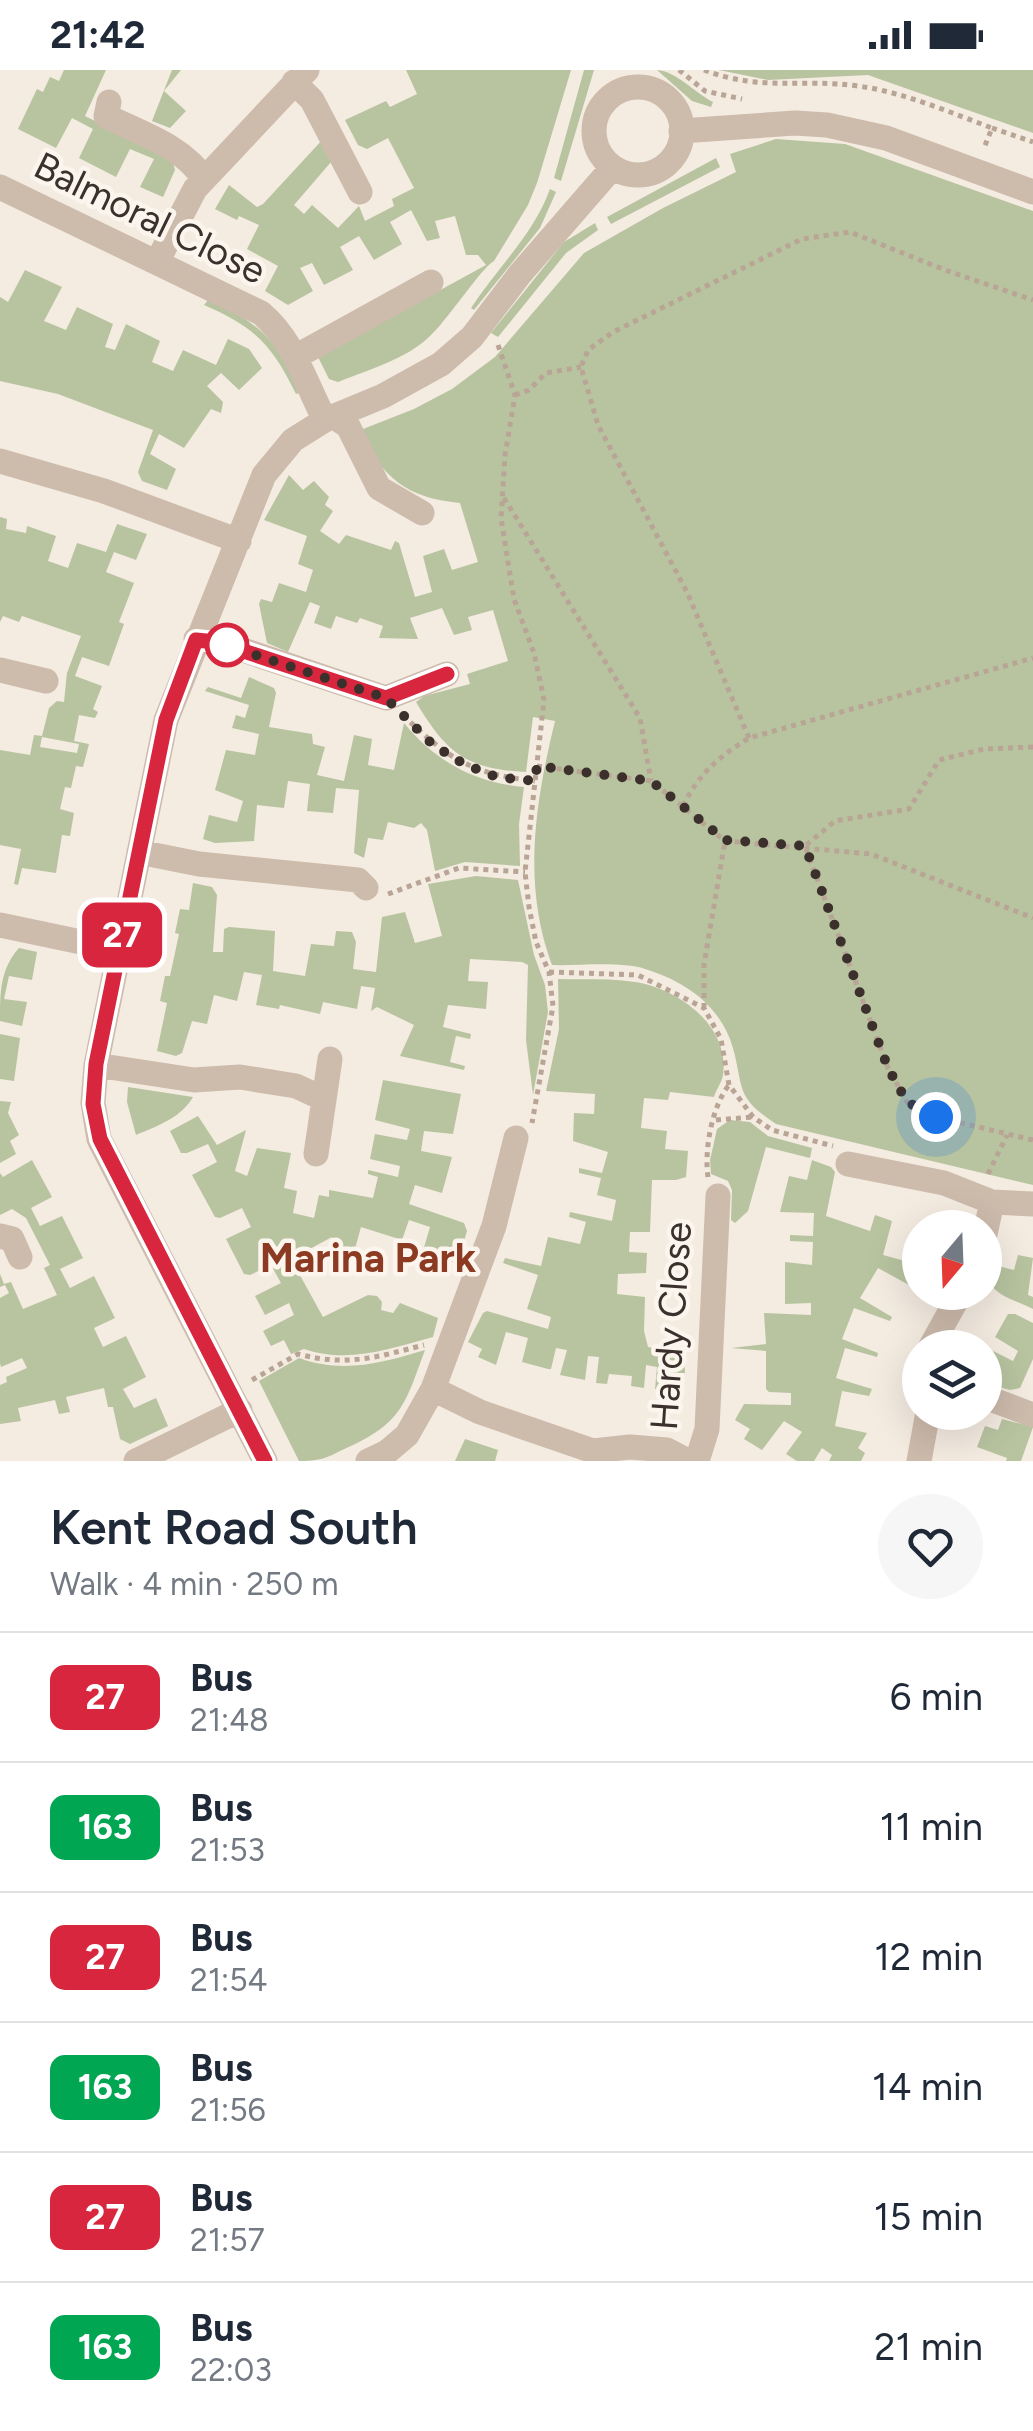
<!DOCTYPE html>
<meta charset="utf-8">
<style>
body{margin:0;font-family:Figtree,sans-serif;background:#f6f6f7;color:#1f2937;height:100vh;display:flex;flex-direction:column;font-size:38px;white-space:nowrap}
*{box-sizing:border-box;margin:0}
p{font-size:32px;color:#747a83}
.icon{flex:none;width:55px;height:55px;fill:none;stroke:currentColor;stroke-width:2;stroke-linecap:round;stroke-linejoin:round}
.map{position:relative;height:1391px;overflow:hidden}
.panel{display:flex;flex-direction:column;background:#fff;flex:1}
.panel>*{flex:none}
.badge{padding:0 20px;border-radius:15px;font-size:35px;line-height:65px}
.needle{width:65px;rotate:199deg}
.buttons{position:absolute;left:902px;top:1140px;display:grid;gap:20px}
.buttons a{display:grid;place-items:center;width:100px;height:100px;border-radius:50%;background:#fff;box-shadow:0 10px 40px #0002;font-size:50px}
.you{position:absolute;width:50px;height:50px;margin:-25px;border:8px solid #fff;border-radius:50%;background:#1a73e8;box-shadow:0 0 0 15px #1a73e833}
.map>.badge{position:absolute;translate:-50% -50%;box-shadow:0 0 0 5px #fff}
.round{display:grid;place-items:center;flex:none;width:105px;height:105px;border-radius:52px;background:#f6f6f7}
.head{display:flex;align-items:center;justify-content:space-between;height:170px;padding:0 50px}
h1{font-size:48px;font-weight:600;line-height:75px}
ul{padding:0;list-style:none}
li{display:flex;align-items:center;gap:30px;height:130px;padding:0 50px;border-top:2px solid #e0e1e3}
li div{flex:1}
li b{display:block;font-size:38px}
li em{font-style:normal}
li .badge{min-width:110px;font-weight:700;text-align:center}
.status{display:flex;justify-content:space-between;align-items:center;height:70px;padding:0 50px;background:#fff;direction:ltr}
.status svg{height:28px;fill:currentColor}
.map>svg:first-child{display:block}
.green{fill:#b8c4a0;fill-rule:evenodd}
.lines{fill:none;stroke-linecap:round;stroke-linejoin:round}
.path{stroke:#b9a596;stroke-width:5;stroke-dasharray:5 5;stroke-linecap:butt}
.minor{stroke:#cdbbac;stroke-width:25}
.line-casing{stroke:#fff;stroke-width:22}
.line{stroke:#d7263d;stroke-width:15}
.walk{stroke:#3b302b;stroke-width:10;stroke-dasharray:0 18}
.stop-dot{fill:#fff;stroke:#d7263d;stroke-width:5}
.labels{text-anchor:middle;stroke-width:9;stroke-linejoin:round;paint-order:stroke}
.street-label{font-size:38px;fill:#3b302b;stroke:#fbf5ee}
.neighbourhood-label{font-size:40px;font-weight:bold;fill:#8c3b22;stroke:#fbf5ee}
</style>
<div class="status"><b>21:42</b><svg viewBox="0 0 49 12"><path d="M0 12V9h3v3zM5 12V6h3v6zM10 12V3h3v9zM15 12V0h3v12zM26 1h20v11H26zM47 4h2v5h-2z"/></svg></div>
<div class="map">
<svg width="1033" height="1391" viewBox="0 0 1033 1391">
<rect width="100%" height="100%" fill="#f4ebe1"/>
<!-- green -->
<path class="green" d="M64,0H106L85,46L172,89L175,100L163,127L140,117L154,89L130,79L116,107L79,88L93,59L72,48L56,78L18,59L37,19L43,22L50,7L59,11Z
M172,0H181L164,21L186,41L170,58L152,51Z
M406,0H571L537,113L528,135L494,191C481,198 447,251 429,267C406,289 368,300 338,312L329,309L318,287L486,195L478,185H466L455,146L435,151L440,168L427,171L411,140L390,152L402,174L374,190L359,166L340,177L353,200L324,215L312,193L300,198L313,221L288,235L265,221L278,196L247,179L259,155L239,146L237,150L215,139L229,115L257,137L263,134L324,68L331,92L294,135L304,144L312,135L338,158L359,136L365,151L394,136L392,129L414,118L388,68L367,79L358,75L345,50L386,31L390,37L417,24Z
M584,0H594L561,111L554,108Z
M657,0C676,1 695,23 713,32L711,37L692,31Z
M719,0H1033V63L868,5L768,10Z
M776,69L845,74L1033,141V1115L776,1054C735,1027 744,1019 733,978C721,936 685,911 645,899C621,891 578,896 552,895C522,815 535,733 555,651L533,647L526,702C465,699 446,682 416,632L424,626L470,614L467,604L508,591L493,540L468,547L472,560L454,565L442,538L410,548L418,569L379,568L383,556L360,548L357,553L336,546L331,559L314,553L320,536L310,532L288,582L267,573L259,534L261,529L272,532L279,513L306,522L313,500L298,494L307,466L264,450L289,405L303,420L314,411L329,427L325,435L333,441L320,461L339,474L346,465L391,480L395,471L399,473L415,527L432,522L423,486L444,479L452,500L478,492L460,433C405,428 384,407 358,361L414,339L452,319L495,287L584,183L663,138L736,102L730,84Z
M716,88L720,97L611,154L607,147Z
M550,119L556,122L540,158L474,240L471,238C497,198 534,164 550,119Z
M595,153L598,160L566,183L498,267L491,263L564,172Z
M25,200L62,217L44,251L66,260L77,237L113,254L105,277L115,280L126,254L160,271L152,292L173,301L183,280L216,295L228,269L249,279L262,298L239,320L221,303L207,316L223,332L221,343L211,339L184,378L159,364L150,384L176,399L167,420L142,411L138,402L153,360L58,324L0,311V227L8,232Z
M209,229C268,259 270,266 302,322L296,324C272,275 255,257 204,235Z
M0,447L7,449L6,459L26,463L27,456L56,466L48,491L68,498L77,473L106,482L117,454L147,464L136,490L114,482L106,502L134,513L119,552L124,554L109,596L82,587L75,606L102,616L93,639L98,642L95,648L79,645L74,671L89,674L83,697L76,696L71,718L65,717L60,739L74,743L70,766L62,765L56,803L22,798L18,815L14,814L21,779L0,775V680L30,685L34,665L42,666L49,638L57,631L64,632L67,603L81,566L22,546L19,552L3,546L0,552ZM42,667L79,674L77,683L40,677Z
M249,607L274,618L276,623L269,657L312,664L313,674L325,677L317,705L344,711L354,665L372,669L368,695L394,700L404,653C435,691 475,713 524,717L519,754L520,796L465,792L435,801L427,760L421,753L414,758L388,752L383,770L368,768L364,788L354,783L359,720L336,718L333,743L307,741L310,714L288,711L284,738L257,735L254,771L215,773L203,769L209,745L237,752L243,731L215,720L226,680L255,685L259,664L232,658L236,645L245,648L249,635L205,621L208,617L241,628Z
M476,806L518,810L534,885L545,915L548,942L533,1025L526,970L528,895L522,892L470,889L468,911L488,912L486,939L448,935L443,957L471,964L470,969L456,966L450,992L465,996L464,1000L400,986L414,955L377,937L371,941L375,918L361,916L357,939L323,932L320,944L280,935L279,939L256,935L262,905L244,902L237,931L214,925L207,954L192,951L182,983L176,986L157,981L167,933L160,931L165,906H170L179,864L175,863L180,839L189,840L193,813L212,817L217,825L213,882H223L224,859L229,857L275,861L273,901L305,906L311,874L334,876L336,861L352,862L356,872L353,899L376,902L382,847L405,842L415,873L442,866L428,814Z
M19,878L37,882L32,910L9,906L4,929L27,932L22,956L0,951C0,923 0,899 19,878Z
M558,909C583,910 610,908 635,912C679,919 730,956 723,1005C722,1012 716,1020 714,1027L670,1022L668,1030L644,1028L641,1058L667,1061L665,1079L688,1081L686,1107L676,1110H652L650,1162H630L629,1182L647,1183L646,1203L618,1204L617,1224L645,1227L644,1261L648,1277L684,1283L685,1303H669L668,1320L655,1319L657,1297L646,1295L644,1318L631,1316L632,1306L609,1304L607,1314L596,1313L599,1287L588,1286L585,1310L560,1305L567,1280L556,1278L551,1299H548L522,1292L528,1268L506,1262L496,1295L478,1287L482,1279L468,1272L483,1243L487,1241L548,1259L551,1247L527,1239L538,1205L503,1193L505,1188L541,1196L548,1167L580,1174L586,1152L569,1147L570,1142L612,1151L616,1130L597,1125L601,1108L579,1103V1098L602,1103L608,1082L573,1071L574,1043L594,1044L595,1024L546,1021L559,959Z
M0,964L20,968L14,1011L0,1009Z
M383,1010L461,1024L453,1064L424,1061L421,1081L452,1087L442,1123L415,1115L409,1134L464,1153L467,1161L457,1194L423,1181L430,1157L409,1150L402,1170L361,1157L353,1186L344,1189L332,1167L291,1189L323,1247L368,1225L377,1226L382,1232L381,1240L393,1243L400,1233L438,1248L433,1267C388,1279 349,1294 304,1279L291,1284L284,1270L271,1276L263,1261L294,1245L289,1233L265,1245L255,1226L281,1213L271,1195L250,1205L244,1204L226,1169L251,1157L242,1138L220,1148L215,1147L192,1105L217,1092L208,1074L187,1083H181L170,1061L198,1046L217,1075L246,1060L235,1101L247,1106L257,1078L291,1083L284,1118L297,1121L293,1143L314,1148L319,1125L329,1127V1120L373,1128L378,1107L368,1104V1100L398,1107L400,1096L370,1089L375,1064L407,1070L410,1059L375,1050Z
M128,1017L193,1027C181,1048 157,1056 136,1065L127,1032Z
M0,1031L11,1032L8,1043L19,1065L10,1071L16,1084L0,1093Z
M730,1050L750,1052L768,1066L812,1078L810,1088L766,1077L748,1141L735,1153L731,1150L732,1120L728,1111L711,1104L710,1090L717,1059Z
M32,1090L52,1127L31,1138L40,1156L62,1146L83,1188L60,1199L70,1218L94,1206L115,1248L94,1258L103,1277L126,1266L146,1307L123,1319L134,1338L156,1328L168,1356L130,1374L120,1369L113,1337H108L104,1318L66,1327L70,1342L59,1344L55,1330L18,1338L21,1351L0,1354V1315L7,1312L6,1307L27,1298L22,1288L1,1297L0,1293V1228L9,1223L5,1215L0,1217V1204L4,1214L11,1212L23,1239L57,1225L44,1198L50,1195L26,1148L12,1139L0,1145V1103L3,1107Z
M812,1090L831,1097L835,1102L826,1146L870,1161L875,1145L892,1151L883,1185L905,1191L913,1161L920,1163V1221L878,1198L860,1228L892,1247L890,1251L854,1238L842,1269L878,1283L877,1287L845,1278L836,1308L872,1319L869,1326L842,1321L835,1356L867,1363L858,1378L865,1383L861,1391H829L832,1385L822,1378L814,1391H797L786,1384L802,1362L784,1351L762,1380L744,1369L750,1359L735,1350L744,1334L791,1335V1323L769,1322L766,1319V1281L731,1278L766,1274L764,1243L811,1245V1233L785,1234V1192L812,1195L813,1172L790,1171V1165L813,1166L814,1143L780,1142L789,1106L807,1110Z
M1018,1185L1033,1188L1028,1225L1033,1227V1239C1016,1230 995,1227 987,1208L994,1195L1014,1200Z
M1008,1244H1015L1033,1253V1289L1020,1318L1010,1320L985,1313L986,1283L993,1281L1013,1291L1018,1281L995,1267Z
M425,1280C406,1331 403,1352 351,1376C328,1386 326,1391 299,1391L259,1311L299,1288C343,1304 382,1293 425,1280Z
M1002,1349L1033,1357L1021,1391H1006L1007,1388L977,1377L985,1356L998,1360Z
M465,1369L498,1380L495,1391H455Z"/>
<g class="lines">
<!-- path -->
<path class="path" d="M679,0L705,21L742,29
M704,0C763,22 800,8 858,16C903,22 949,42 992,58L984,78
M992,58L1033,72
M498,275L515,325L505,385L501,448L514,529L534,583L544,630L525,802L529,837L536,872L549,902L553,936L532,1053
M515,325L529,320L546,303L581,297
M504,428L640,648L651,711
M403,645C448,689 472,704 535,711
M749,668L687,522L598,355L581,297L588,280L613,262L802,169L850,162L945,200L1033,230
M1033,677L984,679L939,690L909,739L835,751L805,776L888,998L907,1032L936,1047L1033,1070
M537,696L651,711L725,771L871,784L1033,848
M683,736C699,703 719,687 749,668L1033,588
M388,824L459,798L525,802
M549,902L638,905L704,938L721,969L729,1015L753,1047L772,1060L833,1076
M704,938V894L725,771
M716,1050L753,1047
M988,1104L1007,1065
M708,1107C704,1080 712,1036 729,1015
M252,1310L298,1284C347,1297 377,1287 424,1275"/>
<!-- minor -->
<path class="minor" d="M294,12L312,30L360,122
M594 61a44 44 0 1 1 88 0a44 44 0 1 1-88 0Z
M109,32L106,46C140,63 183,76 204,109
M681,61L795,53L827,55L886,68L1033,122
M0,117L261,243C294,271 305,312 325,350
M157,192L195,119L307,0
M297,286L431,212
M333,346L348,356L379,418L422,443
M0,391L104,421L239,471
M196,569L216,571L386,628L447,604
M0,600L46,611
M139,782L199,794L358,810L366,818
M0,855L119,880
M96,995L194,1010L240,1007L296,1016L324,1029
M316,1084L330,989
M848,1094L944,1113L992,1132L1033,1134
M985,1164L992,1132
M0,1166L12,1169L20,1187
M930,1278L961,1222
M433,1319L480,1342L593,1381L630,1377L667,1380L688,1391
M985,1327L1033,1345
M136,1391L240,1340
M265,1391L99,1069L93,1033L96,995L166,650L264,405L293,370L325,350L383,326L441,294L472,267L520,204L612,98
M368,1391L387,1382L407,1365L433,1319L494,1156L516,1068
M697,1391L707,1359L718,1126
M919,1391L928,1342"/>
</g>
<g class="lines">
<defs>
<path id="line" d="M265,1391L100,1069L93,1034L96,994L166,650L196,570L216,572L386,628L447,604"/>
</defs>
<!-- line casing -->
<use href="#line" class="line-casing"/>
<!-- line -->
<use href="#line" class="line"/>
<!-- walk -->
<path class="walk" d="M227,575L216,572L386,628L433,675L464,694L496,707L535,711L537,696L651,711L725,770L805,776L888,998L907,1032L936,1047"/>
</g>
<!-- markers -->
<circle class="stop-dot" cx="227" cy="575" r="20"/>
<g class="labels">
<!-- street labels -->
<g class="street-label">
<text transform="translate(150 148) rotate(26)" y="13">Balmoral Close</text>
<text transform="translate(671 1256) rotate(-86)" y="13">Hardy Close</text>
</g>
<!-- neighbourhood labels -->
<g class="neighbourhood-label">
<text x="368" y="1202">Marina Park</text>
</g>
</g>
</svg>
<div class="buttons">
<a><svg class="needle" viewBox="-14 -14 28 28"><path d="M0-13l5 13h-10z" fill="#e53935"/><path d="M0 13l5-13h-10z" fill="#747a83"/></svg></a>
<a><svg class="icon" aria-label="layers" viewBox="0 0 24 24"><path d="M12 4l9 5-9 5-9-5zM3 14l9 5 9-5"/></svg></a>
</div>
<div class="you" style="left:936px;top:1047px"></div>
<b class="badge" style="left:122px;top:865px;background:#d7263d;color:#fff">27</b>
</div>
<section class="panel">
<div class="head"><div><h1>Kent Road South</h1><p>Walk · 4 min · 250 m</p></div><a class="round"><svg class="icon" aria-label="heart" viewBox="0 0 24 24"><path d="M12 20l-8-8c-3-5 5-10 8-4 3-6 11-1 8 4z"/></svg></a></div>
<ul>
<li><span class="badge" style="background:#d7263d;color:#fff">27</span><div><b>Bus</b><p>21:48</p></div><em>6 min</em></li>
<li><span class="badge" style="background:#00a651;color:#fff">163</span><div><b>Bus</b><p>21:53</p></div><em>11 min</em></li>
<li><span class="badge" style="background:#d7263d;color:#fff">27</span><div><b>Bus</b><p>21:54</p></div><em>12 min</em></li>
<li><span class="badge" style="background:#00a651;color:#fff">163</span><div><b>Bus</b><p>21:56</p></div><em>14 min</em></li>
<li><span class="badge" style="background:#d7263d;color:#fff">27</span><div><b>Bus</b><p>21:57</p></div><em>15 min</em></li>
<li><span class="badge" style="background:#00a651;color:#fff">163</span><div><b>Bus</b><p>22:03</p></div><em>21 min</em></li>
</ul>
</section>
